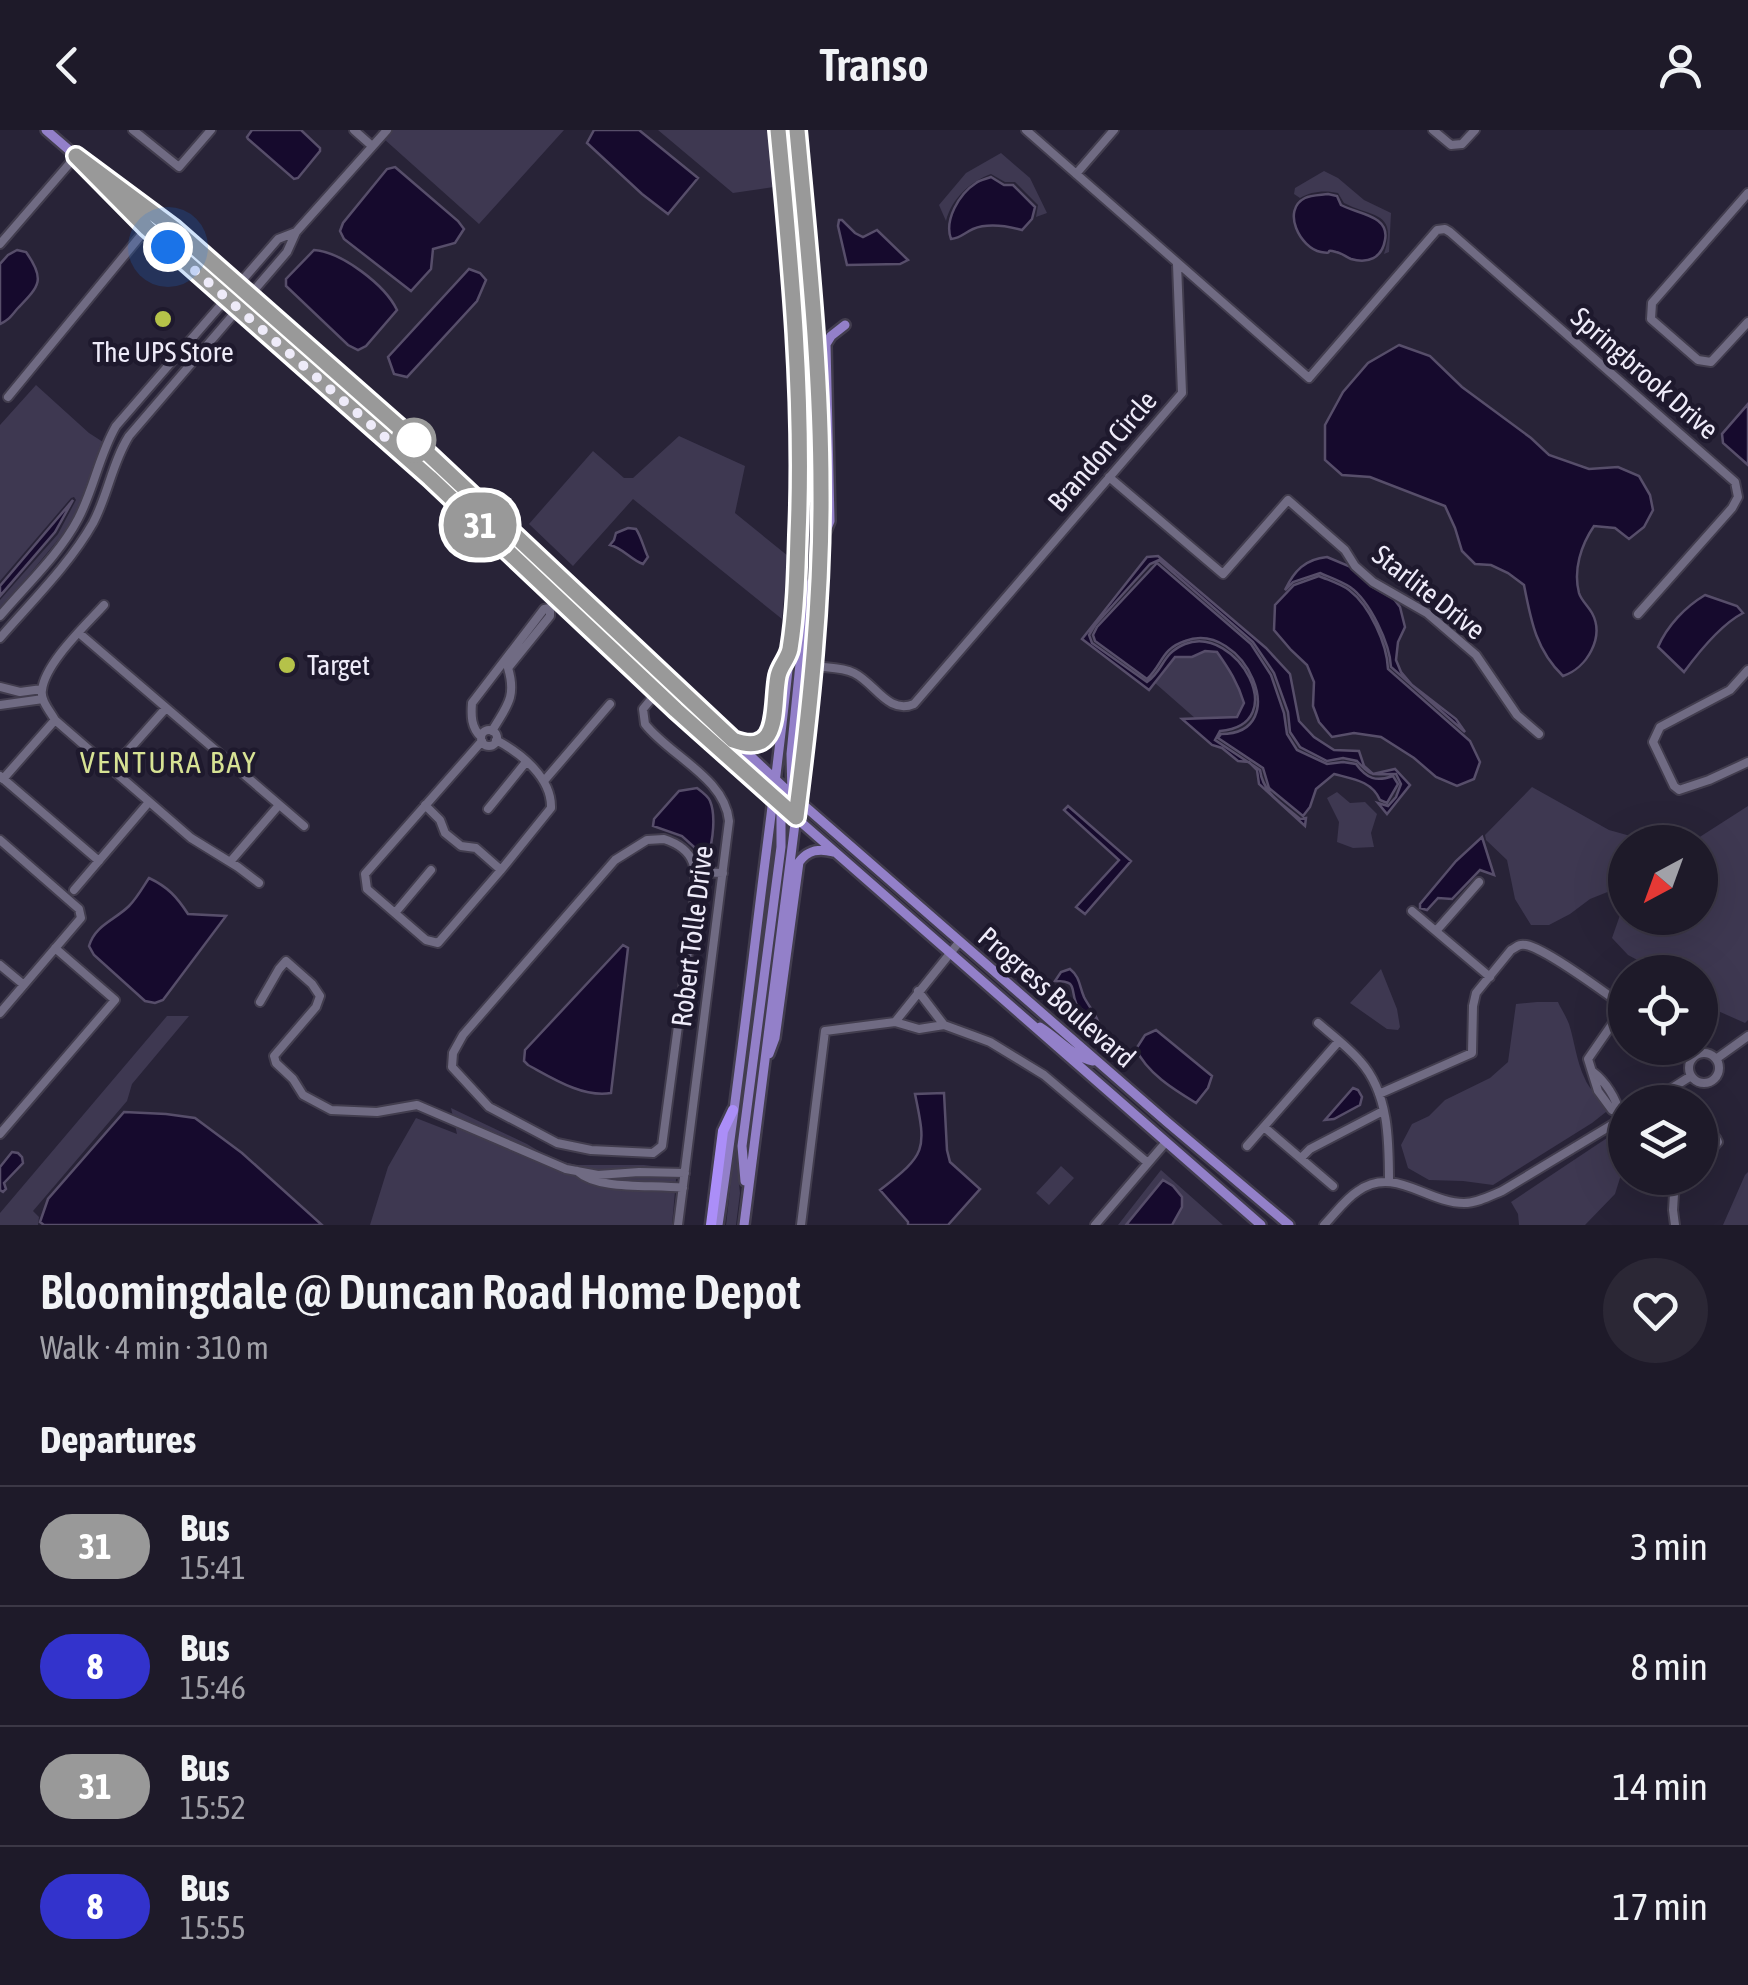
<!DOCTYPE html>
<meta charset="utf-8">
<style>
body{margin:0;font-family:"Asap Condensed",sans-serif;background:#2b2735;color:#f1f3f6;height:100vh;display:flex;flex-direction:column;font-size:38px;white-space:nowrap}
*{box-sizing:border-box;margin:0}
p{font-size:32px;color:#a1a1a8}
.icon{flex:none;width:55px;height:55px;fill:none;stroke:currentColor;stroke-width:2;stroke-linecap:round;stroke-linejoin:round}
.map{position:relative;height:1095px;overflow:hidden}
.panel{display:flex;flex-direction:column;background:#1e1a29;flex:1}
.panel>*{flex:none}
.badge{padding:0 20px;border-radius:32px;font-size:35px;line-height:65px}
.needle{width:65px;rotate:221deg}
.buttons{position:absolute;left:1608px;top:695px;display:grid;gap:20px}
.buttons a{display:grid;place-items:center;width:110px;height:110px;border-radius:50%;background:#1e1a29;box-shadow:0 10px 40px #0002,0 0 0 2px #3c3846;font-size:50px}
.you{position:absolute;width:50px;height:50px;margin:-25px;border:8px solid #fff;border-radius:50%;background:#1a73e8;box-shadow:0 0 0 15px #1a73e833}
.map>.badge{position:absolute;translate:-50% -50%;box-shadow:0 0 0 5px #fff}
h2{padding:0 40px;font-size:38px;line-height:90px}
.round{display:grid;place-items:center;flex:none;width:105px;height:105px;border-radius:52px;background:#2b2735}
.overview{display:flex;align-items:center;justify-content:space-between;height:170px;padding:0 40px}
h1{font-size:48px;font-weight:600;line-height:75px}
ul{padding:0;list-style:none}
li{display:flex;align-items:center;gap:30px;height:120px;padding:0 40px;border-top:2px solid #3c3846}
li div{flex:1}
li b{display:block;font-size:38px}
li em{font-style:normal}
li .badge{min-width:110px;font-weight:700;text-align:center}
header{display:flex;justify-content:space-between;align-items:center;height:130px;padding:0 40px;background:#1e1a29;font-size:45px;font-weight:600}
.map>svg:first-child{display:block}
.green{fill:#3e3851}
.water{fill:#160a2d;stroke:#574e6a;stroke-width:2.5}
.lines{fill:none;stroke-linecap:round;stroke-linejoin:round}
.minor-casing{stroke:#423d4e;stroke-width:12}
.major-casing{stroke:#423d4e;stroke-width:14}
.highway-casing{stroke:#423d4e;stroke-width:15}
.minor{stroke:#706b83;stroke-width:8}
.major{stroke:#9380c9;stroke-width:9}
.highway{stroke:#ab8ef8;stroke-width:10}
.line-casing{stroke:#fff;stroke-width:22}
.line{stroke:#999;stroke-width:15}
.walk{stroke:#eeebf9;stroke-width:10;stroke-dasharray:0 18}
.poi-dot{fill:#b5c249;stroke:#1e192d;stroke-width:4}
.stop-dot{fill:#fff;stroke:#999;stroke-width:5}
.labels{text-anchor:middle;stroke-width:9;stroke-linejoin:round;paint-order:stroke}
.poi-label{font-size:28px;fill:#eeebf9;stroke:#1e192d}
.street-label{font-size:28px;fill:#eeebf9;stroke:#1e192d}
.neighbourhood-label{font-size:30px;letter-spacing:2.5px;fill:#d7e294;stroke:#1e192d}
</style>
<header><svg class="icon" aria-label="back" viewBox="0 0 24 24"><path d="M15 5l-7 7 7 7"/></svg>Transo<svg class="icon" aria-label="person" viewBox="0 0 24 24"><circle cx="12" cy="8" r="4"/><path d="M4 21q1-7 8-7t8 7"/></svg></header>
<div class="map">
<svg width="1748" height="1095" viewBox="0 0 1748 1095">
<rect width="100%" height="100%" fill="#282337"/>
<!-- green -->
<path class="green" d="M391,0H564L479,94L384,9Z
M658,0H769L774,57L733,63Z
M1001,23L1030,48L1047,83L1036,87L1038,75L1015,52H1005L991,44C970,52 952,68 946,91L939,75L966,43Z
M1324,41L1338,48L1364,70L1391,83L1389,122L1384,124C1398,81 1373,88 1344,73L1338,63C1326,60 1311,61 1300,68L1294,64L1295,58Z
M36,255L89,303L103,312L86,363L71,394L0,480V470L58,404L76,370L74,367L71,368L0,451V295Z
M679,306L745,336L735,383L788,426L782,489L633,369L573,436L529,394L593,321L624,348H633Z
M1204,521L1217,522L1233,544L1244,573L1236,588L1196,589L1155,553L1175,527H1192Z
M1532,657L1609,700L1652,712H1625V755L1590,769L1570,784L1549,795H1531L1515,769L1507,730L1486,710L1485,705Z
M1337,662L1350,673L1365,672L1377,684L1371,703L1374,717L1353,718L1337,712L1339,692L1327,668Z
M1748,676V890L1745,893L1700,873V842H1660L1628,825L1612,808L1625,771V788H1700V712H1679L1695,710Z
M1381,839L1397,879L1400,897L1398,900L1387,899L1350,873Z
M1537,872H1558C1561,879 1566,886 1569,894C1575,913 1576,930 1585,949C1593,967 1603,964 1611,978L1592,993L1493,1055L1463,1051L1429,1050L1408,1038L1401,1015L1412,994L1429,986L1445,970L1490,948L1508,932L1516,874Z
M167,886H189L132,954L127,971L33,1081L39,1087L38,1095H0V1083Z
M451,978L527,1014L552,1029L576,1035H644L677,1039L672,1095H370L388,1037L416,988L457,1004Z
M1625,996V1032L1615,1064L1585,1095H1519L1518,1084L1511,1072Z
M735,1015L740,1063L736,1095H726Z
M1061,1036L1074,1048L1049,1075L1036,1063Z
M1161,1040L1223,1095H1172L1182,1077L1163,1050L1126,1095H1118Z
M1748,1042V1095H1723L1745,1045Z"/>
<!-- water -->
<path class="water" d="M252,0H301L320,18V21L298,48L294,49L248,9L247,7Z
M594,0H639L698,48L668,84L642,64L587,13Z
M395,37L458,91L464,99L455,113L433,119L431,139L411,161L344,109L340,101L343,93L387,39Z
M991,47L1004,55H1013L1035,77L1032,89L1022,100C1007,96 988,93 973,99C964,103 961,108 951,109C944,90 959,64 976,53C980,50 986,49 991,47Z
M1328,64L1337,66L1341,75C1357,84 1390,85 1385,110C1382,128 1368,134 1351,129C1346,127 1342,123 1336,122C1322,118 1336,125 1321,122C1300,118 1281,80 1305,68C1311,65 1322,65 1328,64Z
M839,90H842L855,103L863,107L877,100L908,130L900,134L847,135L838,96Z
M17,120L26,122C46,150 39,156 18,178C11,186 9,190 0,194V134L8,125Z
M314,120C342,122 385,155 397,180L366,216L358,220L348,215L286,156V149Z
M469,139L480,143L486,150L477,171L407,247L394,244L388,227Z
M1399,215L1430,226L1462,257L1531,308L1549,325L1589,339L1618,337L1639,346L1650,365L1653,380L1644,397L1629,409L1615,398L1594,396C1581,415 1573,440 1579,463C1581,470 1588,476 1592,483C1605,507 1587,538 1563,546C1536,520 1531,491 1524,455L1508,443L1491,435L1475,434L1462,421L1455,398L1445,376L1370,347L1342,345L1325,330V295L1343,262L1368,233Z
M1748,274V335L1723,313L1722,304Z
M73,370L55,402L0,466V456Z
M628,398L636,399C641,406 644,419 648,427L643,434C631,430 623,418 610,415L614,410L616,403Z
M1158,426L1266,518L1290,544L1299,591L1314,607L1334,620L1359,621L1364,636L1373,644L1395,639L1410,655L1387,684L1378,673L1388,676L1396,667L1401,654L1396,644C1374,643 1374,650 1357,631L1343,628L1327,631L1300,617L1290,602L1288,582L1274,543L1253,512L1159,430L1150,434L1095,495L1089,505L1092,513L1147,552C1165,539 1161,524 1185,514C1237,494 1293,595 1220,601L1215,610L1260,640C1263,664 1283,674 1300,689L1306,688L1305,696L1259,654L1257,640L1249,632L1238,631L1222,618L1212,615L1182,589L1237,587L1244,573C1238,553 1229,539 1217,522L1205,521L1192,527H1175L1149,560L1082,509L1147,427Z
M1327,427L1351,437L1371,456L1394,469L1400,477L1405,497L1398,512L1396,530L1401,542L1412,555L1456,589L1465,602L1391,537C1390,514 1370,471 1350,457C1341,451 1329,447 1320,443L1293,452L1285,460C1294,441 1305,429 1327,427Z
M1157,433L1251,514L1271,545L1284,583L1287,604L1297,620L1327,634L1343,632L1356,634C1367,649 1376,652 1393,646L1398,654L1387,673L1380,670C1372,651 1353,649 1334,644L1316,659L1310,677L1303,686L1269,658L1263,638L1218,608L1221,604C1295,604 1244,489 1185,511C1161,519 1163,534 1147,549L1095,511L1093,505L1097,497Z
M1319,446C1328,450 1341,454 1349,460C1370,476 1387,514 1388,539L1470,611L1480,632L1474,649L1457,656L1436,647L1414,628L1381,607L1354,603L1332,607L1319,592L1313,576L1314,552L1307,535L1291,520L1274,500L1275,475L1294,455Z
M1705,465L1737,476L1743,483C1722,494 1698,523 1684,542L1658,517C1667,496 1685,477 1705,465Z
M697,658C701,661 709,667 710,671C716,685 713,711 708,725L704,726L682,706L653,696L654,689L679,661Z
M1068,676L1131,731L1085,784L1076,777L1119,730L1064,680Z
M1482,707L1494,745L1480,740L1452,769L1438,768L1427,780L1420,778V774L1456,731Z
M149,748C168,757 177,767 188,784L226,786L163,870L155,873L145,871L94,825L89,816C95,795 115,790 129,776C137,768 143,757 149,748Z
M623,815L628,818L611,963C583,968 552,948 528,935L524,931L525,920Z
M1070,839C1080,847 1079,855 1084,867C1088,875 1094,882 1097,889C1090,885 1079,880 1076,873C1070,858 1078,851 1055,851L1061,842Z
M1156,900L1212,946L1208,958L1196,973C1173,959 1147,943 1136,919L1145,905Z
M1353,958L1358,960L1362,967L1360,975L1334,989L1325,990Z
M944,963L947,1020L950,1032L980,1059L948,1095H908V1092L880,1060C926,1024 927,1021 915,964Z
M124,982L166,984L195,988L242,1023L322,1095H44L40,1092L48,1069Z
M12,1022L18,1023L22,1027L23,1033L4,1053L6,1059L3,1062L0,1060V1037Z
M1163,1050L1173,1056L1182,1067V1077L1172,1095H1126Z"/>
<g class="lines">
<defs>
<path id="minor" d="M133,0L179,37L211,0
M354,0L372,16
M1026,0L1309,248L1437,100L1445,99L1450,102L1735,352L1738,367L1732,378L1638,484
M1433,0L1451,15L1462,14L1475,0
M1076,44L1114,0
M1748,63L1652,173L1651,189L1698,230L1711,232L1748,192
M0,114L76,26
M8,267L147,98
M1109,347L1223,444L1288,370L1345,420L1355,436L1373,452L1427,483L1476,525L1517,585L1539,604
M104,475C86,495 45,533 42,560C40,570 50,581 55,590L191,708L238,737L259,753
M0,486C26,455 59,425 78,389C94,359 99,325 116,296L278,109L296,102
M79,503L304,696
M0,508C32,471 69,435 93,393C108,365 112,333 129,306L287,122L296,102L387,0
M814,536C827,538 842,537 854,543C875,553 888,585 914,574L1182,263L1177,134
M1748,540L1730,560L1660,597L1653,612L1674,656L1679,660L1709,650L1748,632
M0,557L20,562L42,559
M657,562L643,579L645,594C670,626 725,648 729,691L678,1095
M0,575L43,569
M481 608a8 8 0 1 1 16 0a8 8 0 1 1-16 0Z
M492,601C506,577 517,568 508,538L550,486V478
M481,607C471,597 471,586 472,573L544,479L550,478L569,455
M482,611L365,744L367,759L426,810L438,813L501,740L551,678C552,648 521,623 496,610
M112,639L166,578
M0,646L99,731
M3,649L55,590
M544,651L610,574
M425,675L440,690L445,703L461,716L476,718L501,740
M488,679L526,632
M664,709C701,721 696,744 694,776L662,1016L653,1023L591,1020L557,1013L489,977L452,937L453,923L463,905L615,730L647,710Z
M0,710L79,779L81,788L0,883
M230,732L279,675
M696,742L723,743
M74,760L149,672
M1412,781L1490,847
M395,783L431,740
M1436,801L1479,752
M0,835L24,855
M918,861L944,895
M260,872L279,839L286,831L312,854L320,866L316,877L274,926L276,933L293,949L303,965L331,980L377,982L417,975L566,1039L598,1045L639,1042L685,1043
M895,892L960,811
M1318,893C1332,905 1348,917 1360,931C1389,963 1389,1011 1389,1052
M1689 938a15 15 0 1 1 30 0a15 15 0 1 1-30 0Z
M1716,929L1748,906
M1593,942C1605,951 1617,969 1619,983
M1379,964L1472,923L1473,876L1476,863L1511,820C1518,816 1519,814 1526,815C1547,819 1605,863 1625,877
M1650,972L1691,946
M1618,981L1612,980L1598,961L1588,929L1624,877
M1264,997L1333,1056
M1700,1001L1716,1008L1718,1012L1700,1032
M0,1004L115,870L55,818
M1247,1016L1339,911
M1301,1028L1310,1019L1383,981
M577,1041C599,1061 652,1054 683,1058
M801,1095L825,901L895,892L919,899L944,895L974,906L990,912L1044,945L1148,1033
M1095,1095L1166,1012
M1324,1095C1335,1084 1345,1069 1358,1061C1394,1035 1427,1073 1464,1073C1477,1073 1490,1066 1502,1061L1625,987
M1675,1095L1673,1080L1675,1048"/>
<path id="major" d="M46,0L76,26L147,98L430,348L754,651L1261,1095
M785,0L788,7L804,181L814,195
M98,42L173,98L258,172L409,305L792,665L1167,992L1289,1095
M798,200L807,216L814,351L818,366
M823,408L830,391L826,214L831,206L845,195
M736,611C752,617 766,615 772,597L778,541L788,526
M792,665L791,624L807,464L799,437
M1040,897C1058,908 1073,927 1093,931
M769,924L775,908L799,732C808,720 819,718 833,722
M745,1051L742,1016L781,717V675
M718,1095C735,982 748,869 762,756C779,621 798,485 800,348C802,232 789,116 778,0
M744,1095L798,670L817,491L821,363L819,252L797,0"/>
<path id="highway" d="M711,1095L723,1001L733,980"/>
</defs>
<!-- minor casing -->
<use href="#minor" class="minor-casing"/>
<!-- major casing -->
<use href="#major" class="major-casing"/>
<!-- highway casing -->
<use href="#highway" class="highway-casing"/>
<!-- minor -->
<use href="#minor" class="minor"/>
<!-- major -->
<use href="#major" class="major"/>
<!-- highway -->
<use href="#highway" class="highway"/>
</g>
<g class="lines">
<defs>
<path id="line" d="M778,0C791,135 804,269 798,405C797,442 796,482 790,519C788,529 780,536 778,546C772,577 782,628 733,610L408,305L173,98L76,26L147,98L430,348L676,580L796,687C810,578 822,469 821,359C821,239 808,120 797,0"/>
</defs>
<!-- line casing -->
<use href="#line" class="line-casing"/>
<!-- line -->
<use href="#line" class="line"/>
<!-- walk -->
<path class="walk" d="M168,117L395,316L408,305L414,310"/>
</g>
<!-- markers -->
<g class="poi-dot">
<circle cx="163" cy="189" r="10"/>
<circle cx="287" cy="535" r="10"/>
</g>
<circle class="stop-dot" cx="414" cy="310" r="20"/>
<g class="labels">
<!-- poi labels -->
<g class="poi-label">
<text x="163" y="232">The UPS Store</text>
<text x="307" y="545" text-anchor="start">Target</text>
</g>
<!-- street labels -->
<g class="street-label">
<text transform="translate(1645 243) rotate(41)" y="10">Springbrook Drive</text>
<text transform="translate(1102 321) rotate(-49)" y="10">Brandon Circle</text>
<text transform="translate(1429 462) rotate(38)" y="10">Starlite Drive</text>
<text transform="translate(692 806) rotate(-83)" y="10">Robert Tolle Drive</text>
<text transform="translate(1057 867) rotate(41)" y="10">Progress Boulevard</text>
</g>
<!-- neighbourhood labels -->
<g class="neighbourhood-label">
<text x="169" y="643">VENTURA BAY</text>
</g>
</g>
</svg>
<div class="buttons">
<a><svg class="needle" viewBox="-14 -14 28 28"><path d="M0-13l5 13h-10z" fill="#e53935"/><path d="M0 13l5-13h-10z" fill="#a1a1a8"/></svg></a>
<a><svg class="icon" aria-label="locate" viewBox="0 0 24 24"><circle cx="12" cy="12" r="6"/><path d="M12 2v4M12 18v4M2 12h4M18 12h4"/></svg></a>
<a><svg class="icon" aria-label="layers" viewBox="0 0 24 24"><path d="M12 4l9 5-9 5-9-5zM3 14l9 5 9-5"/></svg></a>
</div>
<div class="you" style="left:168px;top:117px"></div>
<b class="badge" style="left:480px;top:395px;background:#999;color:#fff">31</b>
</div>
<section class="panel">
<div class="overview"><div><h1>Bloomingdale @ Duncan Road Home Depot</h1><p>Walk · 4 min · 310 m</p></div><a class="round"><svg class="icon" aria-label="heart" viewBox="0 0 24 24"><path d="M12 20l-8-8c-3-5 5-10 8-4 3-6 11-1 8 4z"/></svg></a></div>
<h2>Departures</h2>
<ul>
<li><span class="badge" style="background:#999;color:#fff">31</span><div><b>Bus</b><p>15:41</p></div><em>3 min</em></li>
<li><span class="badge" style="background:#33c;color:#fff">8</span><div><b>Bus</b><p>15:46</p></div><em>8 min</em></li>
<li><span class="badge" style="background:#999;color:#fff">31</span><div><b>Bus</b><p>15:52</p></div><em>14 min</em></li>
<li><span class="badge" style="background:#33c;color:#fff">8</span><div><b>Bus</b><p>15:55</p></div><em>17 min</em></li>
</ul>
</section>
